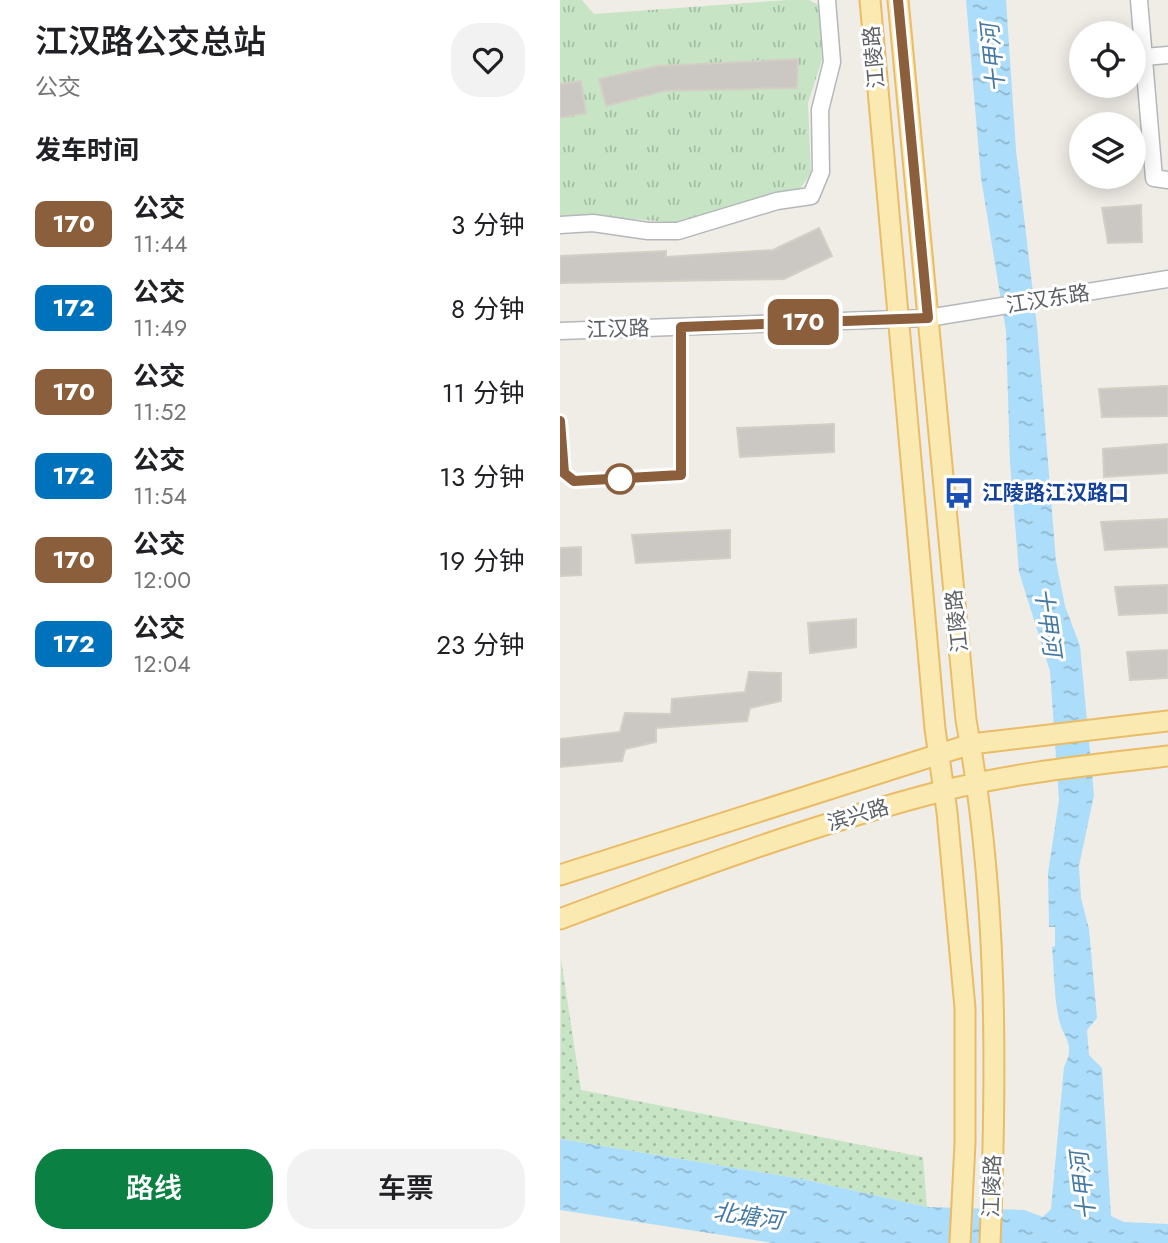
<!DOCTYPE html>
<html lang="zh">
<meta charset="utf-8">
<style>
body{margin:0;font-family:Jost,"Noto Sans SC",sans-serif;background:#f2f2f2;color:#202124;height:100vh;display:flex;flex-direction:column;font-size:26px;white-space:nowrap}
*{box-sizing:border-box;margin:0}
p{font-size:23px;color:#757577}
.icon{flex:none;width:38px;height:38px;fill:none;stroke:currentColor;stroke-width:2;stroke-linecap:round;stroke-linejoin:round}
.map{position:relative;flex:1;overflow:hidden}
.sheet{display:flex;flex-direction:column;background:#fff;width:560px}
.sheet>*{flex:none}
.badge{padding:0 14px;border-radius:10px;font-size:24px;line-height:46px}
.controls{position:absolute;left:509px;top:21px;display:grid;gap:14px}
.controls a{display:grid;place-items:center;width:77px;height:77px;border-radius:50%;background:#fff;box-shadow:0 4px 18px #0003;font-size:35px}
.map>.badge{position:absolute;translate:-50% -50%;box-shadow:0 0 0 4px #fff}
h2{padding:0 35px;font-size:26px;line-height:63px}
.round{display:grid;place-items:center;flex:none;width:74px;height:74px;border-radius:28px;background:#f2f2f2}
.head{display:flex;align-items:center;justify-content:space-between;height:119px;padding:0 35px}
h1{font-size:33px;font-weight:600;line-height:52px}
.cta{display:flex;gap:14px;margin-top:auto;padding:14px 35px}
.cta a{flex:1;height:80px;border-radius:28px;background:#0b8043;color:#fff;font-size:28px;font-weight:600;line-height:80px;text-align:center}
.cta a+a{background:#f2f2f2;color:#202124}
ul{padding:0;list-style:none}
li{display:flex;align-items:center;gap:21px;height:84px;padding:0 35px}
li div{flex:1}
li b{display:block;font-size:26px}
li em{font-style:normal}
li .badge{min-width:77px;font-weight:700;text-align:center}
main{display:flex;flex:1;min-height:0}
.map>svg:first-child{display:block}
.grass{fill:url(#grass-tufts)}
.park{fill:url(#park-dots)}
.water{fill:url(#water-ripples)}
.building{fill:#cbc8c4;stroke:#d4cfc5;stroke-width:2}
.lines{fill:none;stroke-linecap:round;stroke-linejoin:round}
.minor-casing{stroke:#b4b7bb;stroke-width:19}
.major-casing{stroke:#eabc66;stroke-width:23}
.minor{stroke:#fff;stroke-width:16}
.major{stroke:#faeab1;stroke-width:19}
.line-casing{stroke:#fff;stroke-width:16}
.line{stroke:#8b5e3c;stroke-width:10}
.stop-dot{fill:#fff;stroke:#8b5e3c;stroke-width:3.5}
.labels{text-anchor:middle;stroke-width:6;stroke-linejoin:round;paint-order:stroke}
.street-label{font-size:21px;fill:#5e6266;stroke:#fff}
.transit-label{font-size:21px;font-weight:bold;fill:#164399;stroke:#fff;text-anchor:start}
.water-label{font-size:23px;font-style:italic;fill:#467aa3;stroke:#fff}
</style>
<main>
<section class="sheet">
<div class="head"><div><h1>江汉路公交总站</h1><p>公交</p></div><a class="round"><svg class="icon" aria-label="heart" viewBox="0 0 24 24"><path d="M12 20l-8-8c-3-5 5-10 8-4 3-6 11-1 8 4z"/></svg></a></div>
<h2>发车时间</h2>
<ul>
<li><span class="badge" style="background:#8b5e3c;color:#fff">170</span><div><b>公交</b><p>11:44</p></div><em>3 分钟</em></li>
<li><span class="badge" style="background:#0072bc;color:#fff">172</span><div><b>公交</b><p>11:49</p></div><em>8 分钟</em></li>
<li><span class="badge" style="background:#8b5e3c;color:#fff">170</span><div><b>公交</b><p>11:52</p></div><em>11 分钟</em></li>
<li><span class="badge" style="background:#0072bc;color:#fff">172</span><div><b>公交</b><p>11:54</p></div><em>13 分钟</em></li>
<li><span class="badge" style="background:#8b5e3c;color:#fff">170</span><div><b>公交</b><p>12:00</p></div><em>19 分钟</em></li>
<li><span class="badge" style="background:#0072bc;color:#fff">172</span><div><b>公交</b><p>12:04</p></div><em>23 分钟</em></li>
</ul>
<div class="cta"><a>路线</a><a>车票</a></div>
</section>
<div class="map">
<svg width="608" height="1243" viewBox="0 0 608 1243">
<defs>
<pattern id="grass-tufts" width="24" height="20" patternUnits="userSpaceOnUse" patternTransform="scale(1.75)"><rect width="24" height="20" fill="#c7e5c5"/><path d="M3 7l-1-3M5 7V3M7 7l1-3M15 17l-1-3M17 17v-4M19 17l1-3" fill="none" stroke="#a5bda4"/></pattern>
<pattern id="park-dots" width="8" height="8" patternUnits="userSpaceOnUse" patternTransform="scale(1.75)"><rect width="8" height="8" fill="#c7e5c5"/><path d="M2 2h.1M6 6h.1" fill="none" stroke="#a5bda4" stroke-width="1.8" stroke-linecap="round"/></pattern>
<pattern id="water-ripples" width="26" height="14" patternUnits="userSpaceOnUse" patternTransform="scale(1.75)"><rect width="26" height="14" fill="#acddfa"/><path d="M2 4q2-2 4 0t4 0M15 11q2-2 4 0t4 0" fill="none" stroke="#8fb7ce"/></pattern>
</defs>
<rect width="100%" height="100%" fill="#f0ede7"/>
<!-- grass -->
<path class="grass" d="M0,0H22L34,14L227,0H249L259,5L262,60L248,103L251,173L239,190L119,223L39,216H0Z"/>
<!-- park -->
<path class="park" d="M1,959L21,1090L363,1157L367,1207L242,1179L0,1139Z"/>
<!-- water -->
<path class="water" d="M406,0H446L456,150L477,326L496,561L505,606L520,646L534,795L519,866L521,898L529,929L537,1018L527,1030L529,1055L542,1068L551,1216L564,1222L608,1224V1243H214L0,1210V1139L242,1179L367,1207L464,1210L483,1217L491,1209L504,1067C516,1043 504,1040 499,1020C494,997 494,970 492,947L495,946V927H489L488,873L499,800L490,671L459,572L450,463L446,331L421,178Z"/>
<!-- building -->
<path class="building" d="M238,59L237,88L104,91L46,106L39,79L98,66Z
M21,81L26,113L0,118V84Z
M581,205L582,242L548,243L542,208Z
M259,228L272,256L224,279L0,283V256L106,251V257L213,250Z
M608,386V416L542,417L539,389Z
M274,424V452L180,457L177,428Z
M608,444V473L544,477L543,449Z
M608,519V547L545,550L541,522Z
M170,530V558L76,563L72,535Z
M21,547V575L0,576V548Z
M608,585V613L559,615L555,587Z
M296,619V647L250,653L248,623Z
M608,650V678L570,680L567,652Z
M189,672L221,673V701L190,708L187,721L96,728V742L65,749L62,761L0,767V739L60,732L65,713L111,714L112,699L185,692Z"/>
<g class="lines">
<defs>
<path id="minor" d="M579,0L594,178L608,180
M584,57L608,55
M0,225L33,223L88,231H118L217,201L251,196L261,172L260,110L272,62L267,0
M0,331L368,318L608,279"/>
<path id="major" d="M310,0L375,729L387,812L405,1008V1143L400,1243
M338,0L406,720C438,892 437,1069 430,1243
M0,875L411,744L608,721
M0,919C127,871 251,825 382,791C456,772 533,765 608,756"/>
</defs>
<!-- minor casing -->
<use href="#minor" class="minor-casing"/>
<!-- major casing -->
<use href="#major" class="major-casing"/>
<!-- minor -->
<use href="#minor" class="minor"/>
<!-- major -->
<use href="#major" class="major"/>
</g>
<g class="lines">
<defs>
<path id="line" d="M0,421L4,473L14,481L121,475V327L368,318L338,0"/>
</defs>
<!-- line casing -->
<use href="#line" class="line-casing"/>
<!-- line -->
<use href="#line" class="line"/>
</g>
<!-- icons -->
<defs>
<symbol id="bus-bare" viewBox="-9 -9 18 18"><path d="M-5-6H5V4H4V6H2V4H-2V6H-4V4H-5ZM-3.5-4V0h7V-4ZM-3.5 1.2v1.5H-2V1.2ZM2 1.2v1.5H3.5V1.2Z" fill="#1a4fb4" stroke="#fff" stroke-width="2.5" paint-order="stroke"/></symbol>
</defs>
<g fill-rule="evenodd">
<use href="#bus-bare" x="377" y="471" width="44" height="44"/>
</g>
<!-- markers -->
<circle class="stop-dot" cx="60" cy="479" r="14"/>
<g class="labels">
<!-- street labels -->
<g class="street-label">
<text transform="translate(314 57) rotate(-95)" y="7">江陵路</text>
<text transform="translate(488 299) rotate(-9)" y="7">江汉东路</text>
<text transform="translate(58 329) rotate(-2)" y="7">江汉路</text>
<text transform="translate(397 621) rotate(-96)" y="7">江陵路</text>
<text transform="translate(298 815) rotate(-16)" y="7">滨兴路</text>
<text transform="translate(432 1186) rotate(-88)" y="7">江陵路</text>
</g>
<!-- transit labels -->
<g class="transit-label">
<text x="422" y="500">江陵路江汉路口</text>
</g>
<!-- water labels -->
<g class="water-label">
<text transform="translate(433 58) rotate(-96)" y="8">十甲河</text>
<text transform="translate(488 622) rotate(82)" y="8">十甲河</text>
<text transform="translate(523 1186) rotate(-97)" y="8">十甲河</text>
<text transform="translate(188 1216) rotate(8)" y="8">北塘河</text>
</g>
</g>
</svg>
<div class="controls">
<a><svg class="icon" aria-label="locate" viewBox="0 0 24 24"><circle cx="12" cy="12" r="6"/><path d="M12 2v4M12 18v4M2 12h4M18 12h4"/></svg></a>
<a><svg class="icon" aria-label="layers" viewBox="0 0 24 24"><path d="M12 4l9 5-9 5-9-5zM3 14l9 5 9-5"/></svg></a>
</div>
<b class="badge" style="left:243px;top:322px;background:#8b5e3c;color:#fff">170</b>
</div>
</main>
